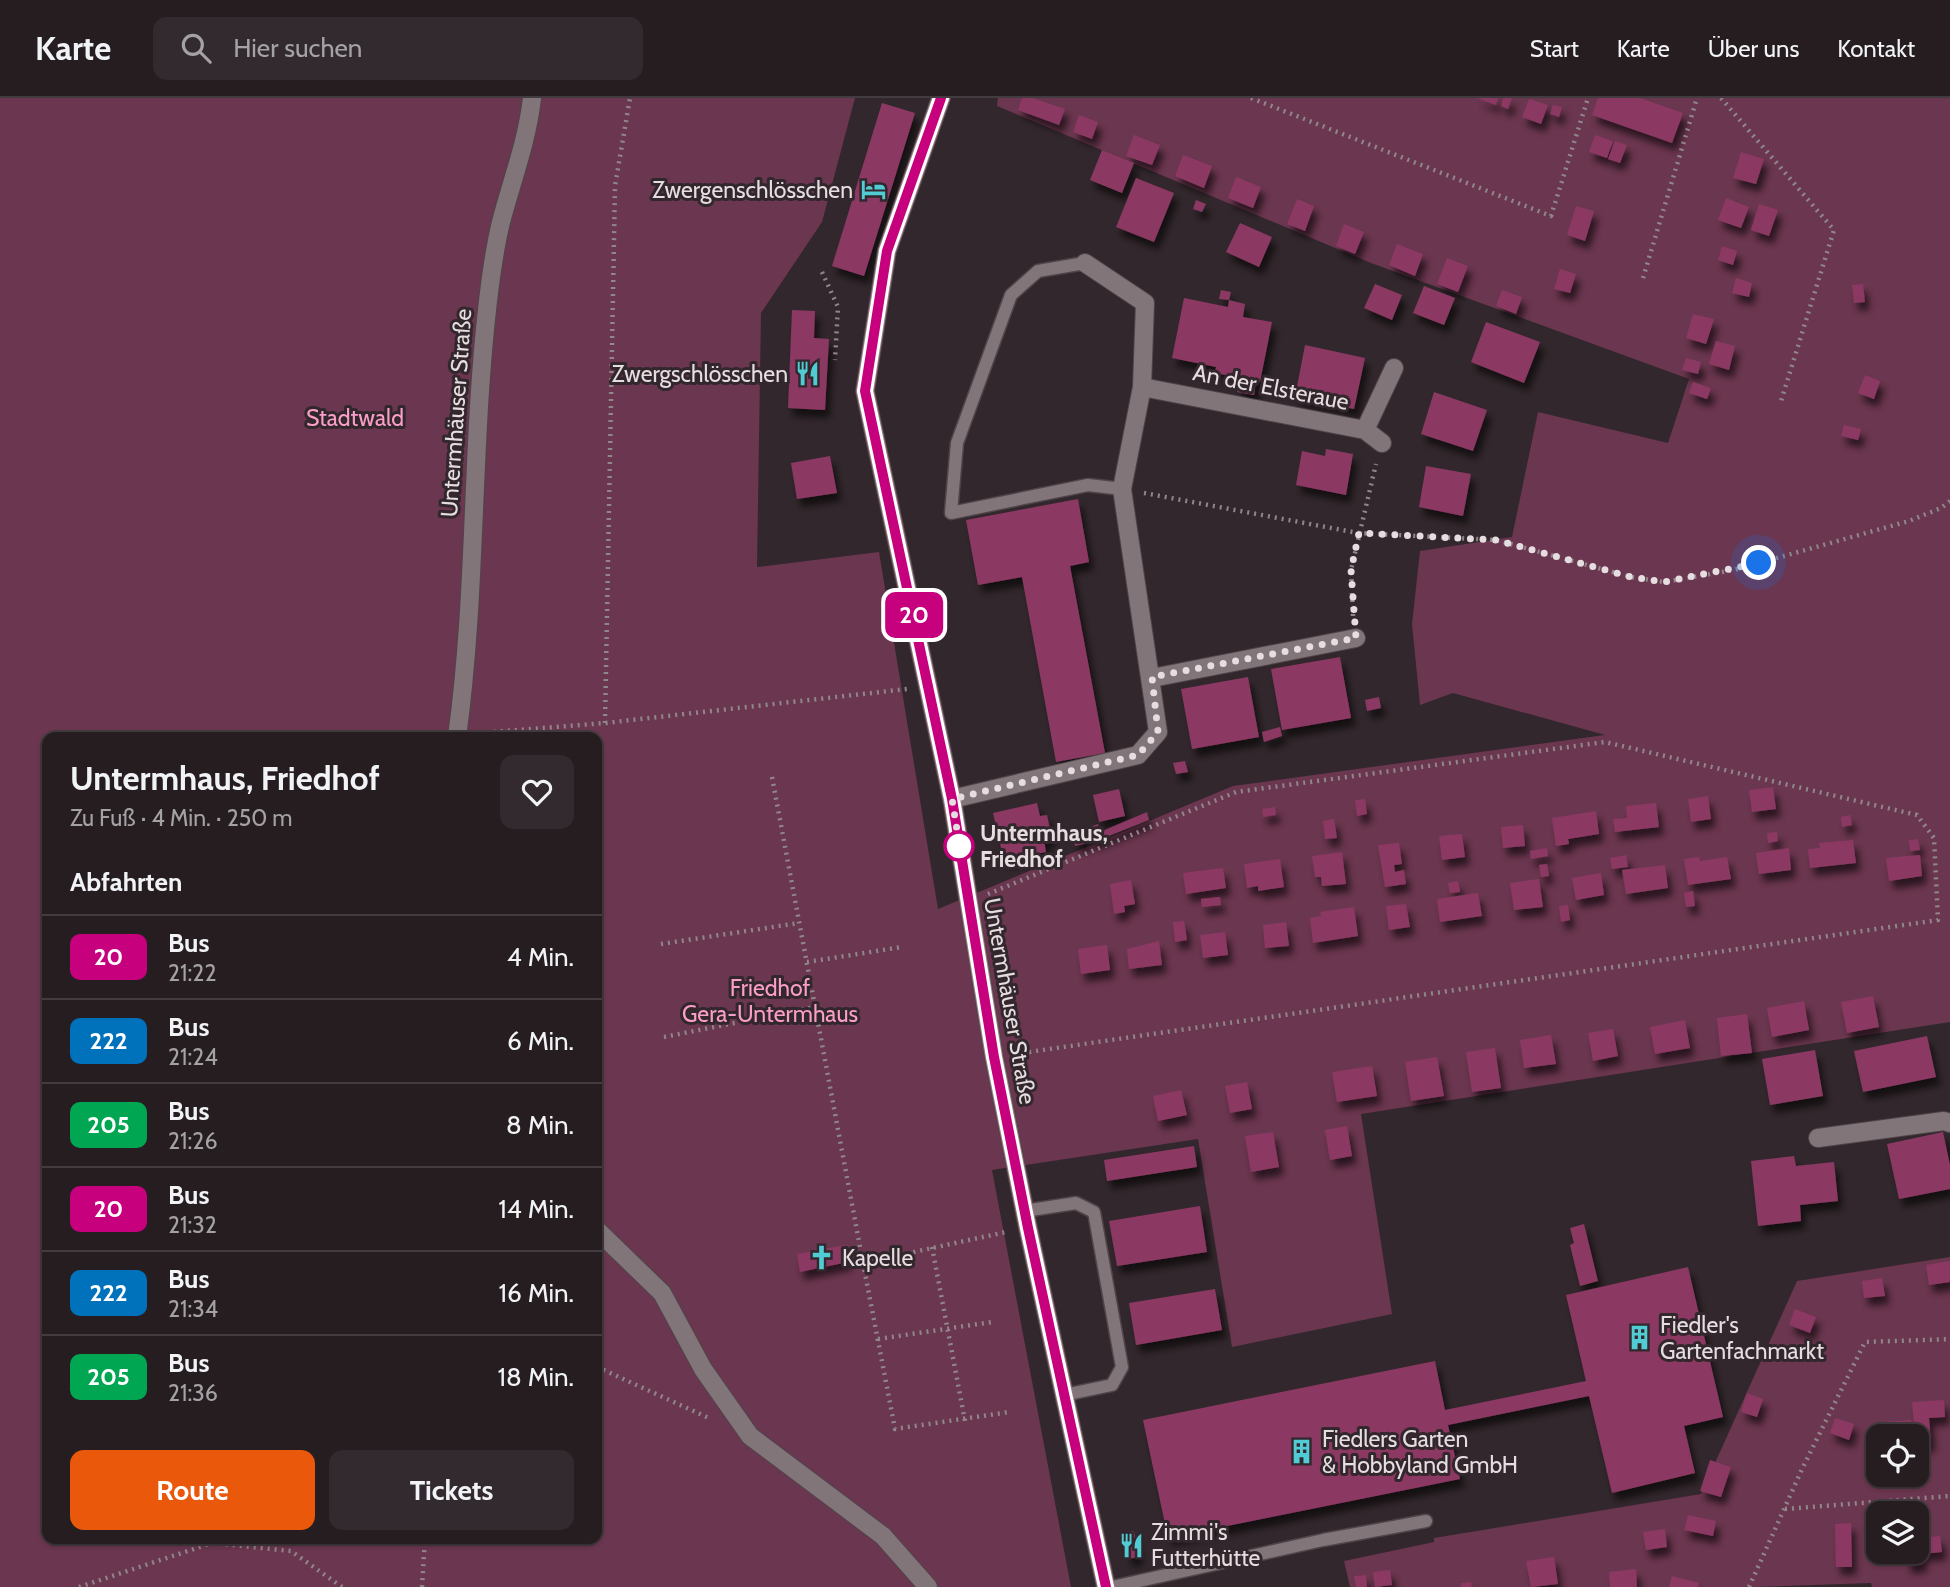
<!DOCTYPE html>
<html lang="de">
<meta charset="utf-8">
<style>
body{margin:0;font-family:Cabin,sans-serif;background:#322a2e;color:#f1f3f6;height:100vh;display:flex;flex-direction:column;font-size:26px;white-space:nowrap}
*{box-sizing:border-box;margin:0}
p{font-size:23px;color:#a4a2a5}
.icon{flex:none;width:38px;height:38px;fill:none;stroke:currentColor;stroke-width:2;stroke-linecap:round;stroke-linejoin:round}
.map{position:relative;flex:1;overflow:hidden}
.side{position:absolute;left:42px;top:634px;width:560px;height:812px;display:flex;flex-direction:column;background:#261d21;border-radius:14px;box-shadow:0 2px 5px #0004,0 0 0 2px #423b3f}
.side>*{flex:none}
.badge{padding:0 14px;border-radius:10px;font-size:24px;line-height:46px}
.fabs{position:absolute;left:1866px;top:1326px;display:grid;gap:14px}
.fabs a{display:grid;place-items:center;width:63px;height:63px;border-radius:14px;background:#261d21;box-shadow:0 2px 5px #0004,0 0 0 2px #423b3f;font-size:35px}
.you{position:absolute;width:35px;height:35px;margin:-18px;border:5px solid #fff;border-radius:50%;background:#1a73e8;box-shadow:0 0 0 10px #1a73e833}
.map>.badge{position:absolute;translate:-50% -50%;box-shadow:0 0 0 4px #fff}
h2{padding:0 28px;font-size:26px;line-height:63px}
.round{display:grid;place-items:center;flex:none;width:74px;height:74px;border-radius:14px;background:#322a2e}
.overview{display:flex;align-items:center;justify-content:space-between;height:119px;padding:0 28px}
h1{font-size:33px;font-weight:800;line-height:52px}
.primary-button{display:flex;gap:14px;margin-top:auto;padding:14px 28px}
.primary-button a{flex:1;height:80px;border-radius:14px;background:#ea580c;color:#fff;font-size:28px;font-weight:800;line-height:80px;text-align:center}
.primary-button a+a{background:#322a2e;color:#f1f3f6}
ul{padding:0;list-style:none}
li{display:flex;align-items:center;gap:21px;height:84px;padding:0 28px;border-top:2px solid #423b3f}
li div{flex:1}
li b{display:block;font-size:26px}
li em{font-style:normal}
li .badge{min-width:77px;font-weight:700;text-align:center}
header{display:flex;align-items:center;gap:42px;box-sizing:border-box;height:98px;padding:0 35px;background:#261d21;border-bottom:2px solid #423b3f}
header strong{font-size:33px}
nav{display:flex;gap:38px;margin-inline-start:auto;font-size:24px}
.search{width:490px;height:63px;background:#322a2e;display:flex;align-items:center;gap:18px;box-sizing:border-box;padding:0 24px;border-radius:14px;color:#a4a2a5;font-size:26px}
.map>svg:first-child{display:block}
.green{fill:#6b364f;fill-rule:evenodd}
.building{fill:#8b3962;filter:url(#shadow)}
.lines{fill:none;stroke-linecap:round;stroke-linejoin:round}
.lane-casing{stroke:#4f4549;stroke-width:15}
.street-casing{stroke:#4f4549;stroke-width:20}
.secondary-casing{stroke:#4f4549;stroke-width:20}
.path{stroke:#90878b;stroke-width:4.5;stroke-dasharray:2 5;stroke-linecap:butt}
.lane{stroke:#82757a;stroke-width:12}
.street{stroke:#82757a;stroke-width:18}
.secondary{stroke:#9d7a89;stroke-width:18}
.line-casing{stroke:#fff;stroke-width:16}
.line{stroke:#c7007e;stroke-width:10}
.walk{stroke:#e5dde0;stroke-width:7;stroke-dasharray:0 12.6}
.stop-dot{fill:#fff;stroke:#c7007e;stroke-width:3.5}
.labels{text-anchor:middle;stroke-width:6;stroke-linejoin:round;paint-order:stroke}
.poi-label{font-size:23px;fill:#e5dde0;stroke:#32272c;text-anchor:start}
.street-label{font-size:23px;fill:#e5dde0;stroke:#32272c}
.park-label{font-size:23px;fill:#fa9dc7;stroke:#32272c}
.stop-label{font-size:23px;font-weight:bold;fill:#e5dde0;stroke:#32272c;text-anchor:start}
</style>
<header>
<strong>Karte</strong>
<div class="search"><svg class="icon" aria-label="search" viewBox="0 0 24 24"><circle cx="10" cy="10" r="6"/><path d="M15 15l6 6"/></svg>Hier suchen</div>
<nav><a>Start</a><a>Karte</a><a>Über uns</a><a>Kontakt</a></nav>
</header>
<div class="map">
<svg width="1950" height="1489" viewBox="0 0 1950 1489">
<defs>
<filter id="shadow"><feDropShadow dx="4.5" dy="8" stdDeviation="3.5" flood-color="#0009"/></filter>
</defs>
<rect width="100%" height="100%" fill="#32272c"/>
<!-- green -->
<path class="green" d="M0,0H855L822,124L761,215L757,469L879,454L938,811L1233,688L1605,637L1453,595L1420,607L1412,526L1420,453L1512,439L1538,314L1668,345L1689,281L1371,165L997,8L998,0H1950V924L1361,1016L1392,1216L1232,1249L1198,1041L992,1072L1071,1489H0ZM47,639H597V1440H47Z
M1950,1159V1489H1872L1871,1485L1756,1489H1350L1344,1463L1434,1444V1440L1701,1396L1797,1183ZM1878,1339H1916V1377H1878ZM1878,1416H1916V1454H1878Z"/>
<!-- building -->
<path class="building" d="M1022,0H1033L1065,11L1059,27L1018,12Z
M1477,0H1498L1496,7Z
M1503,0H1512L1508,11L1501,8Z
M1598,0H1640L1683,15L1672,45L1592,17Z
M1529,1L1548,7L1541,26L1522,19Z
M882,5L915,15L864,178L832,168Z
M1553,7L1562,9L1559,19L1550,16Z
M1079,17L1098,24L1092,41L1073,34Z
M1134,37L1160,47L1152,67L1126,58Z
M1595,37L1613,43L1607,60L1589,54Z
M1615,43L1627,47L1620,65L1608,61Z
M1102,52L1134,65L1122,95L1090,82Z
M1741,54L1764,61L1756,86L1733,80Z
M1183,57L1212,68L1204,90L1175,78Z
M1236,79L1261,89L1253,110L1228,100Z
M1136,80L1174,95L1154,144L1116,129Z
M1726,100L1749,109L1741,130L1718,122Z
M1297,101L1314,108L1305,133L1287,126Z
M1196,102L1206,106L1202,114L1193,111Z
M1759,106L1778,112L1769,138L1751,132Z
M1576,108L1594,113L1585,143L1567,137Z
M1240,125L1272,139L1259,169L1226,154Z
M1344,126L1364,134L1355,156L1336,148Z
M1397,146L1423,156L1415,178L1389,167Z
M1722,148L1737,153L1733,167L1718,162Z
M1447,160L1468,168L1458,194L1437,186Z
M1560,171L1576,176L1570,195L1554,191Z
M1736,180L1752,185L1749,199L1732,195Z
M1375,186L1402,197L1392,222L1364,210Z
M1863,186L1865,204L1854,205L1852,187Z
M1424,188L1455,200L1444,227L1413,215Z
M1221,192L1231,194L1229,202L1245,206L1243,219L1272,224L1260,284L1256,283L1254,297L1237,294L1240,280L1215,275L1216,269L1172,260L1184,200L1228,209L1229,202L1219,201Z
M1502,192L1522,199L1516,216L1496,208Z
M792,212L815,213L814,240L829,241L825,312L788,310Z
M1693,216L1714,221L1706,246L1686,240Z
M1486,224L1540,244L1524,285L1471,264Z
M1716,243L1735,248L1729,272L1709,266Z
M1305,247L1365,260L1354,311L1295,299Z
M1686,260L1701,264L1698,276L1682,272Z
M1865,277L1880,283L1874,301L1858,295Z
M1693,284L1711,290L1707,301L1689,295Z
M1434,294L1487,312L1473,353L1421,336Z
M1844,327L1861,331L1858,342L1841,338Z
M1326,351L1353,356L1346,397L1296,387L1302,353L1325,358Z
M830,358L837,395L797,401L791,365Z
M1426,368L1471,376L1463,418L1419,409Z
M1078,401L1089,464L1070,468L1105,655L1056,664L1022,479L978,487L966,422Z
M1340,559L1351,620L1282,632L1271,571Z
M1248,579L1259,639L1192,651L1181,591Z
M1379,599L1381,610L1367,613L1365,602Z
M1280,629L1282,638L1264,644L1262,634Z
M1185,663L1188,674L1176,676L1173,665Z
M1773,689L1776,711L1752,714L1749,692Z
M1119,691L1125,718L1099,724L1093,697Z
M1708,698L1711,721L1691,724L1688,701Z
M1365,701L1367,716L1357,718L1355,702Z
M1037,705L1040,718L1047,717L1052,740L1044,742L1046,754L1004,763L993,715Z
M1656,705L1659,729L1615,734L1613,721L1627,720L1626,708Z
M1275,709L1276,717L1263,719L1262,711Z
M1596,713L1599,736L1568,741L1569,746L1556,748L1552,720Z
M1147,714L1149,722L1091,745L1088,730L1098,726L1100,734Z
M1850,717L1852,727L1842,729L1841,719Z
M1334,721L1337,740L1325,741L1323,723Z
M1523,727L1525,748L1503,750L1501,729Z
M1777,734L1778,743L1768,745L1767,735Z
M1086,735L1088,745L1075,748L1073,738Z
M1462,736L1465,759L1442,762L1439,738Z
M1918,741L1920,752L1910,753L1909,742Z
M1853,742L1856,765L1810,770L1808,751L1820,750L1819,745Z
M1399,745L1402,766L1394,767L1395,774L1404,772L1406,786L1385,789L1378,747Z
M1547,750L1548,758L1531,761L1530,753Z
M1789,750L1791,772L1759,776L1756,755Z
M1342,754L1346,786L1322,788L1321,779H1315L1312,758Z
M1626,757L1628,769L1612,771L1610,760Z
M1920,757L1922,778L1889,783L1886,760Z
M1699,759L1700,763L1727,759L1731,781L1688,787L1684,761Z
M1280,761L1284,789L1258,793V788L1247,790L1244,766Z
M1547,766L1549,778L1541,779L1539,767Z
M1665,767L1668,790L1626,796L1622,772Z
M1223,770L1226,790L1186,796L1183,775Z
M1601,775L1604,797L1576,802L1572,780Z
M1539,781L1543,809L1514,812L1510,785Z
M1131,782L1135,806L1124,808L1125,814L1114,816L1110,786Z
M1458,783L1460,794L1450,795L1448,785Z
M1693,793L1695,808L1686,809L1684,795Z
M1478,795L1482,818L1440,824L1437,801Z
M1220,799L1221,807L1202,809L1201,801Z
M1406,806L1410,829L1389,832L1386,808Z
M1568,807L1570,822L1561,824L1559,808Z
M1354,809L1358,838L1313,845L1310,820L1321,818L1320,814Z
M1184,823L1187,842L1175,844L1173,824Z
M1286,824L1289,848L1265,850L1263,827Z
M1225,834L1228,857L1203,860L1200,837Z
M1159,843L1162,867L1129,871L1127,851Z
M1107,847L1110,872L1081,876L1078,851Z
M1873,898L1879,929L1847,935L1841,904Z
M1804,903L1809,932L1772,939L1767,910Z
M1747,916L1752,955L1721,958L1717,920Z
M1685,922L1690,950L1655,956L1650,929Z
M1613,931L1618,958L1593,963L1588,935Z
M1551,937L1556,966L1524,970L1520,942Z
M1927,938L1936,979L1863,994L1854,953Z
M1495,950L1501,990L1472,994L1466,954Z
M1815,952L1823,998L1770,1007L1762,961Z
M1437,959L1444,998L1411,1003L1405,964Z
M1372,968L1377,998L1337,1004L1332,974Z
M1247,984L1252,1011L1230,1015L1225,988Z
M1181,992L1187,1017L1158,1023L1153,998Z
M1347,1028L1352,1058L1330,1062L1325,1032Z
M1273,1034L1279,1069L1251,1074L1245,1038Z
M1943,1034L1950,1067V1091L1899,1101L1887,1046Z
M1194,1048L1197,1069L1107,1083L1104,1062Z
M1794,1058L1796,1068L1834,1064L1838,1103L1800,1107L1801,1123L1758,1128L1751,1063Z
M1200,1108L1207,1154L1117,1168L1109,1123Z
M1584,1126L1598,1183L1580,1188L1570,1147L1574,1145L1570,1130Z
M845,1147L848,1164L800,1174L797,1156Z
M1950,1163V1184L1929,1187L1926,1167Z
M1688,1169L1723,1319L1684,1328L1695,1375L1612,1395L1589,1298L1448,1327L1460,1381L1168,1440L1143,1322L1435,1263L1445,1312L1586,1283L1566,1197Z
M1882,1180L1885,1198L1864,1200L1862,1183Z
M1215,1191L1222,1232L1136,1247L1129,1205Z
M1795,1211L1816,1219L1810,1235L1789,1227Z
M1747,1295L1763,1301L1757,1319L1741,1314Z
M1944,1302L1945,1319L1929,1320L1931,1346L1916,1347L1912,1304Z
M1835,1320L1854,1326L1849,1342L1830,1335Z
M1911,1322L1912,1339H1888L1887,1324Z
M1710,1362L1731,1369L1721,1399L1700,1393Z
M1688,1417L1716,1423L1713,1438L1684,1432Z
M1919,1422L1921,1440L1940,1438L1942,1454L1922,1456L1923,1466L1907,1468L1906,1454H1916V1423Z
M1851,1425L1852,1469H1836L1835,1426Z
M1665,1431L1667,1449L1646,1452L1643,1434Z
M1134,1433L1139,1459L1128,1461L1123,1435Z
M1554,1459L1558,1486L1531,1489L1526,1463Z
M1636,1471L1637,1489H1610L1609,1474Z
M1390,1472L1392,1487L1375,1489L1373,1474Z
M1366,1477L1367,1489H1356L1354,1478Z
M1672,1478L1699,1485L1698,1489H1669Z
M1471,1484L1472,1489H1461V1485Z"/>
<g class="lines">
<defs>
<path id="lane" d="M1085,165L1038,173L1011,197L957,345L951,415L1088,387L1122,391
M1024,1113L1076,1105L1094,1114L1122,1269L1112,1287L1064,1297
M1112,1489L1323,1442L1426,1423"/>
<path id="street" d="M1142,289L1365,332L1394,270
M1365,332L1382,345
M1152,580L1356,540
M457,639C477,494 471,348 488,203C491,177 495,149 501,124C512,82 527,44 532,0
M952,701L1138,657L1158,634L1122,391L1142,289L1145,205L1085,165
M1818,1040L1944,1023L1950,1025
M597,1132L662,1195L703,1271L750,1338L883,1438L928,1489"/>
<path id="secondary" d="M941,0L887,153L865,293L952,701L994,959L1028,1130L1106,1489"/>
</defs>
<!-- lane casing -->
<use href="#lane" class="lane-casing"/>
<!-- street casing -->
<use href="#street" class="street-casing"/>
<!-- secondary casing -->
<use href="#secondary" class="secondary-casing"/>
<!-- path -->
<path class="path" d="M1251,0L1551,118L1588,0
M1721,0L1834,132L1781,303
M822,174L838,209L835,262
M1643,180L1697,0
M1144,395L1358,435L1496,442L1631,479L1664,484L1734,472L1909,423L1941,410L1950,403
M1353,518L1351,472L1376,366
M605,625L615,88L630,0
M480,635L605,625L907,591
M772,679L863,1165L1006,1134
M988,796L1236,694L1605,644L1917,717L1934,740L1938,822L1015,956
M661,846L799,825
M807,864L902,849
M664,939L815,909
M932,1149L965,1323
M863,1165L895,1331L1009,1314
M878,1241L992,1224
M597,1269L711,1321
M1785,1411L1950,1398
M79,1489L212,1445L291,1453L342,1489
M422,1489L425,1440
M1749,1489L1803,1369L1865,1244L1950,1241"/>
<!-- lane -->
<use href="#lane" class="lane"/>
<!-- street -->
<use href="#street" class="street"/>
<!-- secondary -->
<use href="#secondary" class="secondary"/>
</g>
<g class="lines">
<defs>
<path id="line" d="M941,0L887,153L865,293L952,701L994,959L1028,1130L1106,1489"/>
</defs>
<!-- line casing -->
<use href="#line" class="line-casing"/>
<!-- line -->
<use href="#line" class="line"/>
<!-- walk -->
<path class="walk" d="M959,748L960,751L952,701L1138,657L1158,634L1152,579L1356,540L1351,472L1359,435L1496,442L1631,479L1664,484L1759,465"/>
</g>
<!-- icons -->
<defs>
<symbol id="hotel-bare" viewBox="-9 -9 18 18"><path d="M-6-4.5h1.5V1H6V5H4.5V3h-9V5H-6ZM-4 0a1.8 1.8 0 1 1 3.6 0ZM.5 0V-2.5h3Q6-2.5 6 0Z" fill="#51ccd4" stroke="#32272c" stroke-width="2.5" paint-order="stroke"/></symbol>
<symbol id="restaurant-bare" viewBox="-9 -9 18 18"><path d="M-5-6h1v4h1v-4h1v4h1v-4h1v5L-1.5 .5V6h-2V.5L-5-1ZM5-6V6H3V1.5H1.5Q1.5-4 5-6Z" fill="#51ccd4" stroke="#32272c" stroke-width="2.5" paint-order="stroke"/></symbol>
<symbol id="church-bare" viewBox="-9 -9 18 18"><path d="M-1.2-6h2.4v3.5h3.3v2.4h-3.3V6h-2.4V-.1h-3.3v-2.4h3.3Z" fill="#51ccd4" stroke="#32272c" stroke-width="2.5" paint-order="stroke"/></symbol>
<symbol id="building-bare" viewBox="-9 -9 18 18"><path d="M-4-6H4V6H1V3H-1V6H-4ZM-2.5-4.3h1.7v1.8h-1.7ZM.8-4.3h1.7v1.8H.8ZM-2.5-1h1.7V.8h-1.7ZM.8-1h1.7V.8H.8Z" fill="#51ccd4" stroke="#32272c" stroke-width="2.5" paint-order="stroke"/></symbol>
</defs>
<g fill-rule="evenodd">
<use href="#hotel-bare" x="856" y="74" width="35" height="35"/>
<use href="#restaurant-bare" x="790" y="258" width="35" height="35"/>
<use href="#church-bare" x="804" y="1142" width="35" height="35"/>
<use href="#building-bare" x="1622" y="1222" width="35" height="35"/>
<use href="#building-bare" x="1284" y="1336" width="35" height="35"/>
<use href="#restaurant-bare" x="1114" y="1430" width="35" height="35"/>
</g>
<!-- markers -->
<circle class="stop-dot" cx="959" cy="748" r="14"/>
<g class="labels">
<!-- poi labels -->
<g class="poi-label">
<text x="853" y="100" text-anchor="end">Zwergenschlösschen</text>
<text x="788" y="284" text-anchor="end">Zwergschlösschen</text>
<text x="842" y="1168">Kapelle</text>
<text x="1660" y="1235">Fiedler's<tspan x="1660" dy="26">Gartenfachmarkt</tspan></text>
<text x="1322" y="1349">Fiedlers Garten<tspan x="1322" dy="26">&amp; Hobbyland GmbH</tspan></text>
<text x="1151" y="1442">Zimmi's<tspan x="1151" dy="26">Futterhütte</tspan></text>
</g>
<!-- street labels -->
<g class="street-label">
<text transform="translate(1271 289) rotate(11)" y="8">An der Elsteraue</text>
<text transform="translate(456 315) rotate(-86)" y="8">Untermhäuser Straße</text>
<text transform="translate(1010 903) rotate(80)" y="8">Untermhäuser Straße</text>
</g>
<!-- park labels -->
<g class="park-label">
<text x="355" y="328">Stadtwald</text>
<text x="770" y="898">Friedhof<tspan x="770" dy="26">Gera-Untermhaus</tspan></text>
</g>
<!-- stop labels -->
<g class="stop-label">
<text x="980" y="743">Untermhaus,<tspan x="980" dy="26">Friedhof</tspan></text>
</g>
</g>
</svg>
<div class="fabs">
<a><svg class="icon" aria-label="locate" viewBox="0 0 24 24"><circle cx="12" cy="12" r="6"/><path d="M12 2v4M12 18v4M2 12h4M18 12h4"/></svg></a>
<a><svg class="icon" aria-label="layers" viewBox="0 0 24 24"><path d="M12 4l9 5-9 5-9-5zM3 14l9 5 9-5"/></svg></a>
</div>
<div class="you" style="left:1759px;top:465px"></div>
<b class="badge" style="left:914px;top:517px;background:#c7007e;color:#fff">20</b>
<section class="side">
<div class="overview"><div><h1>Untermhaus, Friedhof</h1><p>Zu Fuß · 4 Min. · 250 m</p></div><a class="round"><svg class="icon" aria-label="heart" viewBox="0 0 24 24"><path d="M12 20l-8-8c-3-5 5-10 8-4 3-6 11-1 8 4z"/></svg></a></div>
<h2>Abfahrten</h2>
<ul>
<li><span class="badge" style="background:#c7007e;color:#fff">20</span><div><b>Bus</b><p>21:22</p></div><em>4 Min.</em></li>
<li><span class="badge" style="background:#0072bc;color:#fff">222</span><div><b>Bus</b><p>21:24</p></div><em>6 Min.</em></li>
<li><span class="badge" style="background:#00a651;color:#fff">205</span><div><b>Bus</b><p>21:26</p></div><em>8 Min.</em></li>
<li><span class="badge" style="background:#c7007e;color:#fff">20</span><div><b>Bus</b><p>21:32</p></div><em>14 Min.</em></li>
<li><span class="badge" style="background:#0072bc;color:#fff">222</span><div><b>Bus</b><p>21:34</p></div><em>16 Min.</em></li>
<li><span class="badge" style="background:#00a651;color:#fff">205</span><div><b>Bus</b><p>21:36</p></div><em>18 Min.</em></li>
</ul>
<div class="primary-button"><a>Route</a><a>Tickets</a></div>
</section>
</div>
